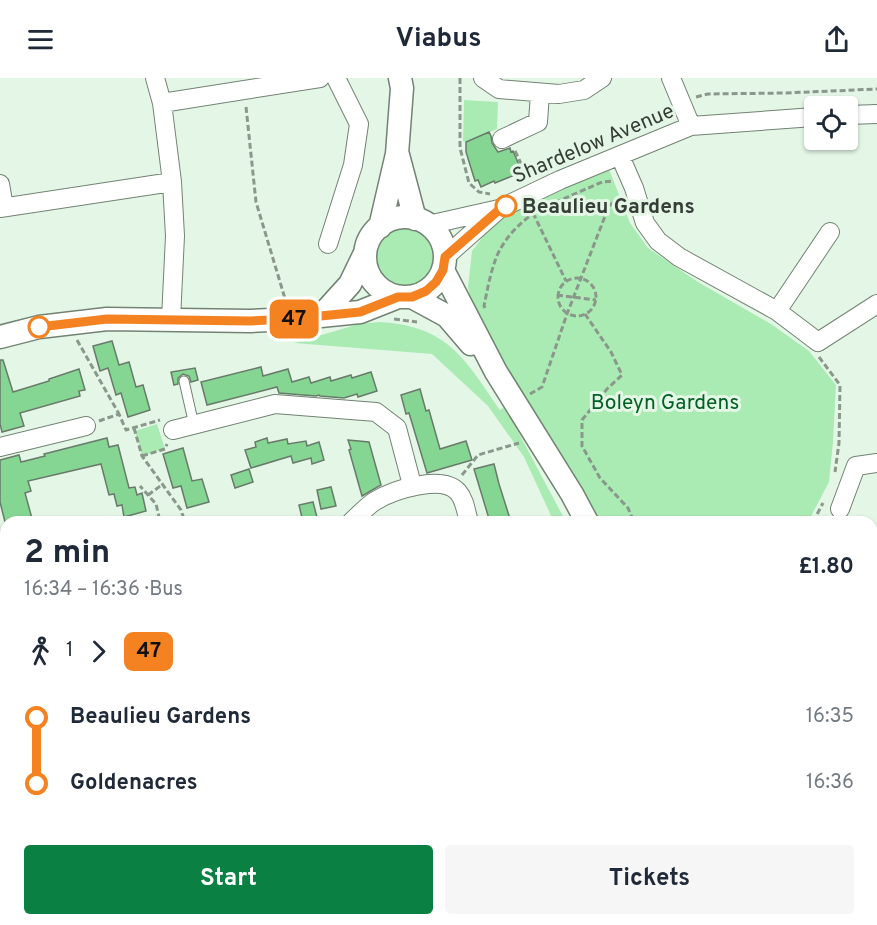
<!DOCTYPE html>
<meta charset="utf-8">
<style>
body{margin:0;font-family:Overpass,sans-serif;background:#f6f6f7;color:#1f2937;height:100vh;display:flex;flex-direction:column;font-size:22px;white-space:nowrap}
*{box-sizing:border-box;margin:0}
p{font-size:20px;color:#747a83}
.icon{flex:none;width:33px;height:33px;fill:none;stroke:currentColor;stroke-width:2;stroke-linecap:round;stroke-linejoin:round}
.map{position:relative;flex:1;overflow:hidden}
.details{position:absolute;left:0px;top:438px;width:878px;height:410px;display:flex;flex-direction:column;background:#fff;border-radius:18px 18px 0 0;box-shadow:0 2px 4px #0004}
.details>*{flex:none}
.badge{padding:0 12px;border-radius:9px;font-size:21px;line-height:39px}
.controls{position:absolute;left:804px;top:18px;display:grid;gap:12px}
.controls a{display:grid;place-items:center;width:54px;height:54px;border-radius:6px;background:#fff;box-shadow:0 2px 4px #0004;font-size:30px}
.map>.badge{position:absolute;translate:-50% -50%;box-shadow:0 0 0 3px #fff}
.legs{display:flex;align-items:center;gap:9px;height:66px;padding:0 24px;font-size:20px}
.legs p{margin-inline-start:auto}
.overview{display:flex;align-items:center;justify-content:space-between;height:102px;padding:0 24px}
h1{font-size:33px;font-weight:700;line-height:45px}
.action{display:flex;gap:12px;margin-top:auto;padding:12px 24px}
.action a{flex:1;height:69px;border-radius:6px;background:#0b8043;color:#fff;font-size:24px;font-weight:700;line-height:69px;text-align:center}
.action a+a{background:#f6f6f7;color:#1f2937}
ul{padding:0 24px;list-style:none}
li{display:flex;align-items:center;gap:21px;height:66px;font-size:22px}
li i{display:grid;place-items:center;width:9px;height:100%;margin:0 8px;background:currentColor}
li i::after{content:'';width:15px;height:15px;margin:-8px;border:4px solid;border-radius:50%;background:#fff}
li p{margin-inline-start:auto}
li:first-child i{background:linear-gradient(#0000 50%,currentColor 0)}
li:last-child i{background:linear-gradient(currentColor 50%,#0000 0)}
header{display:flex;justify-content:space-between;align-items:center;height:78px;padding:0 24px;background:#fff;font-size:27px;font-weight:700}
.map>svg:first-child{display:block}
.green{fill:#aaebb4}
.building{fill:#86d693;stroke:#697a6b;stroke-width:1.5}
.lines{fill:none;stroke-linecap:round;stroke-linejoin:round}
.service-casing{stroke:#728273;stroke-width:11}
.minor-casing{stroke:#728273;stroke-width:20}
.tertiary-casing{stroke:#728273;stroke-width:25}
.path{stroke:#8a978b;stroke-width:3;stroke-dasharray:6 3;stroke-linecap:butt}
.service{stroke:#fff;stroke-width:9}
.minor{stroke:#fff;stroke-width:18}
.tertiary{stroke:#fff;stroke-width:22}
.line-1-casing{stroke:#fff;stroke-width:14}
.line-1{stroke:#f58220;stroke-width:9}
.stop-1-dot{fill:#fff;stroke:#f58220;stroke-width:3}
.labels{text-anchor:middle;stroke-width:6;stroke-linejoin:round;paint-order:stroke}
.street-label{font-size:21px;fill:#373e37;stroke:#e4f7e6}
.stop-label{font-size:21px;font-weight:bold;fill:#373e37;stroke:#e4f7e6;text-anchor:start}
.park-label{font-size:21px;fill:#016024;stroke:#e4f7e6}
</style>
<header><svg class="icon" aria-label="menu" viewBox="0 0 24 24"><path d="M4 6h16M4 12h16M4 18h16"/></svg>Viabus<svg class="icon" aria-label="share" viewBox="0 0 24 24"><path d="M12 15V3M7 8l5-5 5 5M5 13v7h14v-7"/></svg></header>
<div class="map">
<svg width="877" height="847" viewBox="0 0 877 847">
<rect width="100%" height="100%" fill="#e4f7e6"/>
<!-- green -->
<path class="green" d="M464,22L498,24L497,51L466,64L463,63Z
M607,86L630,145L648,170L698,204L771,246L809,273L836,307L833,363L829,404L808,444H597L473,235L468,209L472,173L500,136Z
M374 179a31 31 0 1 1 62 0a31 31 0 1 1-62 0Z
M380,244C448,248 465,281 500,332L505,329L566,444H554L524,379L488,328L432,276L294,265L359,246Z
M157,346L165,371L142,378L135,353Z
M872,634L877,639V847H786L784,842H872Z
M0,660H6V842H15L4,845L0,833Z"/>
<!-- building -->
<path class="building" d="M489,54L491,58L492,65L498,74L510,70L511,74L513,73L522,94L495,105L494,103L481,109L478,102L475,103L466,74V64Z
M112,263L119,287L129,284L136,309L143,307L150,332L128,339L121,315L116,317L108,290L100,293L93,268Z
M0,282H3L13,314L49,303V301L79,291L85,312L79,313L80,318L20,335L24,348L2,354L0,346Z
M261,289L263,298L288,291L292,304L309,299L311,305L330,299L331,303L351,297L352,300L371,294L377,313L358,319L357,316L344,320L320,318L319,317L316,318L279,315L277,309L207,327L201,304Z
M195,290L198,302L191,304L189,298L183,296L178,300V306L174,307L171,294Z
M420,311L426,333L429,332L440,371L466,363L472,382L427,395L409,335L406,336L401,317Z
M107,360L109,369L118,367L129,410L135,409L137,417L142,415L146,433L124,439L122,427L117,428L114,416L109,417L101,386L28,403L31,413L25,415L33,444H5L0,424V382L19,377L21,384L45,378L44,376Z
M267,360L268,365L287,361L288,366L306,363L307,368L319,364L324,382L312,386L311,380L293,385L291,378L251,390L245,372L256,369L255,364Z
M348,362L369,364L381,407L362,418L349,372L351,371Z
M183,370L192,403L202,401L209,424L187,430L181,408L173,410L163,376Z
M494,386L499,406L511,444H490L480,411L474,391Z
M249,391L253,404L235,410L231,397Z
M331,409L336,428L321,431L317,412Z
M313,424L318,443L303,444L299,427Z"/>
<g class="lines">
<defs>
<path id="service" d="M184,303L194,347"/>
<path id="minor" d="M155,0L162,25L172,104L175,158L171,241
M483,0L499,11L559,16L584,12L602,0
M671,0L691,48
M162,25L320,0
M848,37L877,36
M502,61L538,44L540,15
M620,78L634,110L645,145L658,163L679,179L777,233L818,264L877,226
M0,106L4,129
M0,130L172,104
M428,147L499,131L560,102L691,48L814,39
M328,166L353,87L359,46L336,0
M445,179L498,132
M777,233L830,154
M173,352L275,326L376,334L397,350L412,407
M0,369L86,348
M840,431L856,388L877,385
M351,444C359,437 367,428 375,423C393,412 442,396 458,414C465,422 466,434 469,444
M0,526L6,561
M872,601L877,608
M249,842L257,847
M426,842L429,847"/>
<path id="tertiary" d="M398,77L415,141
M365 179a40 40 0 1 1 80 0a40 40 0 1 1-80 0Z
M380,149L397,76L402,10L400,0
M443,192L496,294L572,416L587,444
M412,219L447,238L471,266
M322,237L350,206L365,175
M0,259L39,249L107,241L250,243L291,241L360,234L398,219
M770,842L773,847"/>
</defs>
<!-- service casing -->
<use href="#service" class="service-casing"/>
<!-- minor casing -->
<use href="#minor" class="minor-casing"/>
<!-- tertiary casing -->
<use href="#tertiary" class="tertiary-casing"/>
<!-- path -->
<path class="path" d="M460,0V70L469,105L479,114L490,116
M696,19L708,16L786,15L877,11
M246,29L256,124L286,224
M656,43L667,33
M515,73L528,100
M547,128L602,104L613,103
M533,135L566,203
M558 219a19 19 0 1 1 38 0a19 19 0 1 1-38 0Z
M557,217L596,222
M485,230L484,228C487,213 490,197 495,183C502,162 521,142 541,131
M585,236L611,274L622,297L607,311L582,342V368L600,400L628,430L634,444
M394,241L417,244
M77,262L119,336
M819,279L840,307L839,365L835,394
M530,316L542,309L567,236L609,128L620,119
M99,343L119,336L126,352L160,342
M134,350L142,378L181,432L185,444
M142,378L165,371L167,366
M462,397L478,377L519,365
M148,417L163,406
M139,444L159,439L156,426L140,408
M813,444L823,425
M872,628L877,633
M0,671L6,669
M872,747L877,748
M0,825L1,823L6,759
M872,829L877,828
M574,842L575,847
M659,842L660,847
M9,847L28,842
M177,847L178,842
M585,847L589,842"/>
<!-- service -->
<use href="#service" class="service"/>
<!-- minor -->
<use href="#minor" class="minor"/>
<!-- tertiary -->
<use href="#tertiary" class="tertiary"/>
</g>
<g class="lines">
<defs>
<path id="line-1" d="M39,249L107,241L250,243L291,241L360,234L398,219H412L426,213L436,204L443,192L445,179L500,131L506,128"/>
</defs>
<!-- line-1 casing -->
<use href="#line-1" class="line-1-casing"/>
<!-- line-1 -->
<use href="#line-1" class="line-1"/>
</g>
<!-- markers -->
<g class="stop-1-dot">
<circle cx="506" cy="128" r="10"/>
<circle cx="39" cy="249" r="10"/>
</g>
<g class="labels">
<!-- street labels -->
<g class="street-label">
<text transform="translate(593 65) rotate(-23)" y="7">Shardelow Avenue</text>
</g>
<!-- stop labels -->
<g class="stop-label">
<text x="522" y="135">Beaulieu Gardens</text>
</g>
<!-- park labels -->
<g class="park-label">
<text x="665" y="331">Boleyn Gardens</text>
</g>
</g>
</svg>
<div class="controls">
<a><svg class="icon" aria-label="locate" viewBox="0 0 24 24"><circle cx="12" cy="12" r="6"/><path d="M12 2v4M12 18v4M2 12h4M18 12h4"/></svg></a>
</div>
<b class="badge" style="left:294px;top:241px;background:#f58220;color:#111">47</b>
<section class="details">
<div class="overview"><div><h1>2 min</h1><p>16:34 – 16:36 · Bus</p></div><b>£1.80</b></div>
<div class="legs"><svg class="icon" aria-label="walk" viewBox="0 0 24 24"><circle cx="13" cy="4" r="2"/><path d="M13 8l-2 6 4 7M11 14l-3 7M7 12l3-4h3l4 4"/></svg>1<svg class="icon" aria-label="forward" viewBox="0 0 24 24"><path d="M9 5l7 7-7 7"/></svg><b class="badge" style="background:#f58220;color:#111">47</b></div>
<ul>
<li><i style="color:#f58220"></i><b>Beaulieu Gardens</b><p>16:35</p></li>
<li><i style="color:#f58220"></i><b>Goldenacres</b><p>16:36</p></li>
</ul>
<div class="action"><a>Start</a><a>Tickets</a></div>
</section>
</div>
